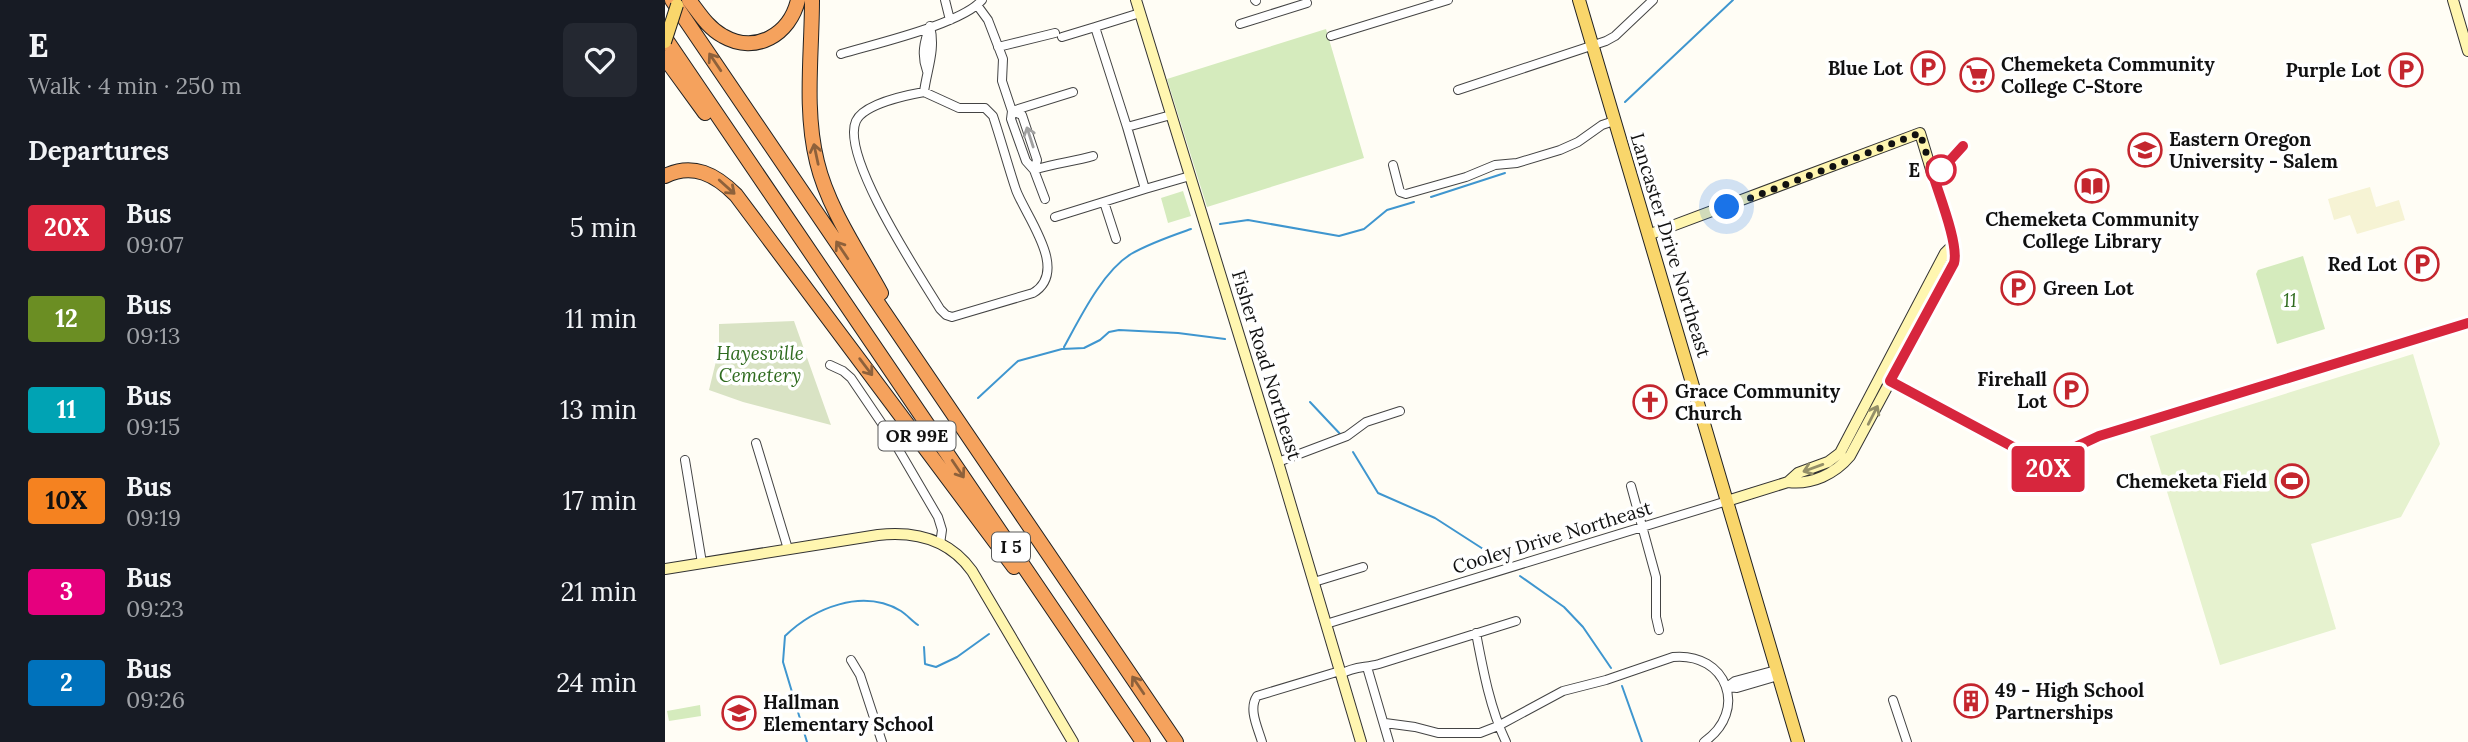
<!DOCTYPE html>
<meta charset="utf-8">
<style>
body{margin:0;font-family:Lora,serif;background:#242831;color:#f1f3f6;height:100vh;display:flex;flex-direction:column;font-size:26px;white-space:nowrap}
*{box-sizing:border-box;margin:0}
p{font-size:23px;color:#9ea1a6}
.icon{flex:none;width:38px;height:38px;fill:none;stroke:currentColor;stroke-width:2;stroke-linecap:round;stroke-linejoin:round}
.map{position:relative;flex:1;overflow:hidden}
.panel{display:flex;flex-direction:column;background:#171b24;width:665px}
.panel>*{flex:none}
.badge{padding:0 14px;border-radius:5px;font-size:24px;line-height:46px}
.you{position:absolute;width:35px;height:35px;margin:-18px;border:5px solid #fff;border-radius:50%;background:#1a73e8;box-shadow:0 0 0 10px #1a73e833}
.map>.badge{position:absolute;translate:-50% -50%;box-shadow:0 0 0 4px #fff}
h2{padding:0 28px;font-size:26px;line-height:63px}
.round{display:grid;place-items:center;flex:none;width:74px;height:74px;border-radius:10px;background:#242831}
.head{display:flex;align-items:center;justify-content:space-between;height:119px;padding:0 28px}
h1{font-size:33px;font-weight:700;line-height:52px}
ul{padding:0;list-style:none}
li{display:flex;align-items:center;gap:21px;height:91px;padding:0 28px}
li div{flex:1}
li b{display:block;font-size:26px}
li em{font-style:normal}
li .badge{min-width:77px;font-weight:700;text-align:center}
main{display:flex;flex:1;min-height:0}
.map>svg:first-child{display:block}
.farmland{fill:#f6f3d4}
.green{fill:#d5ebbd}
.cemetery{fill:#d9e3c4}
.pitch{fill:#e6f2cf}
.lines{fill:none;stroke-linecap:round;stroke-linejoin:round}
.stream{stroke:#3f96cf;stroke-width:2}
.street-casing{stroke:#444;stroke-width:10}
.secondary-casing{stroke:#333;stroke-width:12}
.primary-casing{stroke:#222;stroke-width:14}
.highway-casing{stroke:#222;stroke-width:16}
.street{stroke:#fff;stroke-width:8}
.secondary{stroke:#fff6b0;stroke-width:10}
.primary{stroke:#f9d66b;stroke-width:12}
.highway{stroke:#f5a25d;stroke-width:14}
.primary-bridge-casing{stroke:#222;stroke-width:14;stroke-linecap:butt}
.primary-bridge{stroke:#f9d66b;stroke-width:12}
.oneway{stroke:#8e613b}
.oneway2{stroke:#a0a0a0}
.oneway3{stroke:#948f68}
.line-casing{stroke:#fff;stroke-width:16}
.line{stroke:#d7263d;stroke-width:10}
.walk{stroke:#111;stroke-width:7;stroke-dasharray:0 12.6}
.stop-dot{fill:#fff;stroke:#d7263d;stroke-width:3.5}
.labels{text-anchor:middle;stroke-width:7;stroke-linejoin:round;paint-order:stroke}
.shield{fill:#fff;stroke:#585858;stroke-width:2}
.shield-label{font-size:18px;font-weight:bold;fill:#111}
.poi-label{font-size:19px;font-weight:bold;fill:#111;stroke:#fff;text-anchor:start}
.stop-label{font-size:19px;font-weight:bold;fill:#111;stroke:#fff;text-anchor:end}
.street-label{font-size:19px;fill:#111;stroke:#fff}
.park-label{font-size:19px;font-style:italic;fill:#2f6b1f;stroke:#fff}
</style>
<main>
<section class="panel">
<div class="head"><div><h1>E</h1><p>Walk · 4 min · 250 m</p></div><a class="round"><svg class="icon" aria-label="heart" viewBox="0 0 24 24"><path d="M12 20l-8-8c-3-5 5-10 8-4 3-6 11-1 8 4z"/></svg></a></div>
<h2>Departures</h2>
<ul>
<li><span class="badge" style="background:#d7263d;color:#fff">20X</span><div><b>Bus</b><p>09:07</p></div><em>5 min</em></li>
<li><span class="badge" style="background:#6b8e23;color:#fff">12</span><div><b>Bus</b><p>09:13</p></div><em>11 min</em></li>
<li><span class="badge" style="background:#00a3b4;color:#fff">11</span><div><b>Bus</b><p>09:15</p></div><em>13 min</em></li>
<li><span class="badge" style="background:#f58220;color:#111">10X</span><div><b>Bus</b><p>09:19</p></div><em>17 min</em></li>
<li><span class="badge" style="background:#e6007e;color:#fff">3</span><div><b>Bus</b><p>09:23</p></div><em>21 min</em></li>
<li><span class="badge" style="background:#0072bc;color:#fff">2</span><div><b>Bus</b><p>09:26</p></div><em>24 min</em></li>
</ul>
</section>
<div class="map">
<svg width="1803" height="742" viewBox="0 0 1803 742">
<rect width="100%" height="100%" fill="#fffdf5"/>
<!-- farmland -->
<path class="farmland" d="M1705,187L1711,207L1734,200L1740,220L1692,234L1685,215L1669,220L1663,199Z"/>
<!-- green -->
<path class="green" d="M661,29L699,158L542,207L502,79Z
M518,191L526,216L503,223L496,198Z
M1638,256L1660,329L1612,344L1591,274L1593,270Z
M35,705L36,716L4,721L2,711Z"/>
<!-- cemetery -->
<path class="cemetery" d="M129,321L166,425L78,402L44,390L54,349V324Z"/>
<!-- pitch -->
<path class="pitch" d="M1748,354L1775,444L1736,517L1646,544L1671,629L1555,665L1485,436Z"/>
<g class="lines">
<!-- stream -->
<path class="stream" d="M960,102L1068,0
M766,197L840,173
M555,224L583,220L674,236L699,229L722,210L749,202
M399,347C415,318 437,272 466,254C485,243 506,236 526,229
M313,398L353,361L397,349L419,348L435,340L444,332L454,330L513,333L560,339
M645,402L677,436
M688,452L713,493L770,518L829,556
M855,576L899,607L918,627L946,668
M259,647L260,664L271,667L292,657L324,634
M957,686L977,742
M142,742L118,662L120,636C149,608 197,588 236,611C242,615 247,621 253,625"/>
<defs>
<path id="street" d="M280,0L285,20
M590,0L591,1
M312,5L323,20L338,59L337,81L347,111L346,119L361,161L369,170L380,199
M475,13L430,27L462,127L506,115
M575,24L642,3
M666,36L783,0
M397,37L430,27
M333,47L390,33
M176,54C209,44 297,24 317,0
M262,71C256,55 259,42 265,26
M793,90L941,41L950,36L988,0
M259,92L294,108H320L328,116C336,140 343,166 351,190C361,217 405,271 368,293L287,317L281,315L275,309C255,276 175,156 191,121C199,104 242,95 259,92Z
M259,92C262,69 271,50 265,26
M347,111L357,115L372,160L369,170
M347,111L408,92
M728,165L735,192L741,194L801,177L830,165L852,163L895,150L913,142L937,125L949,121
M369,170C389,163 408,162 428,156
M480,189L525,176
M439,202L451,239
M390,217L480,189L462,127
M165,365L178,371L186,378L228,440L273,517L277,530L275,544
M91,443L123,549
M20,460L37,563
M613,462L682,436L701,422L735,411
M966,486L991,577V617L994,630
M649,582L698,567
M661,624L1062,501
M811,633C818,670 825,708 841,742
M186,660L195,675L217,742
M702,667L724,742
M676,674C689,666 700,668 714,664L851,621
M1062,687L1072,688L1113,676
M1062,687L1070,681L1111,670
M1228,700L1242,742
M720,723L750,727L773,733H815L833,726L898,691L941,680L1008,657C1062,652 1084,711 1039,742
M597,742C593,728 583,709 592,696L675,671"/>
<path id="secondary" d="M471,0L613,462L696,742
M1788,0L1803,51
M983,235L1255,133L1287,239L1291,256L1289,263L1185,456C1170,474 1147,485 1123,482
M1062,501L1123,482L1133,473L1163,462L1175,453L1280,253L1288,245
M0,569L213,535C249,531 284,539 307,571L408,742"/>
<path id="primary" d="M914,0L1133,742"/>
<path id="highway" d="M7,0L511,742
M24,0C34,13 43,28 58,36C91,55 125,34 133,0
M147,0C147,53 139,110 152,162C163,208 193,251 216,293
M0,38L478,742
M0,58L40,113
M0,176C28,162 51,175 71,195L349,567"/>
</defs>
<!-- street casing -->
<use href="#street" class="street-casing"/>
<!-- secondary casing -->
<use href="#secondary" class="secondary-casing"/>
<!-- primary casing -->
<use href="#primary" class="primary-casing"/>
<!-- highway casing -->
<use href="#highway" class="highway-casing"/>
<!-- street -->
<use href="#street" class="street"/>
<!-- secondary -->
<use href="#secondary" class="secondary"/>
<!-- primary -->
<use href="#primary" class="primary"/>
<!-- highway -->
<use href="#highway" class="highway"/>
<defs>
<path id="primary-bridge" d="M0,42L12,5"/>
</defs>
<!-- primary-bridge casing -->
<use href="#primary-bridge" class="primary-bridge-casing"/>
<!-- primary-bridge -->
<use href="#primary-bridge" class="primary-bridge"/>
</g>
<!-- one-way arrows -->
<defs><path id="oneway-shaft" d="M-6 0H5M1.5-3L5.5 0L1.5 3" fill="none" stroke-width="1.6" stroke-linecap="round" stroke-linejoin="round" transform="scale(1.75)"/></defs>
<g class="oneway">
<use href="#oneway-shaft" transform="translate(50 62) rotate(-124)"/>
<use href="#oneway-shaft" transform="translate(151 154) rotate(-102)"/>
<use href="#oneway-shaft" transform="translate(62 187) rotate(42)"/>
<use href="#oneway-shaft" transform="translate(177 250) rotate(-124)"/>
<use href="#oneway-shaft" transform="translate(201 367) rotate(53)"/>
<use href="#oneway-shaft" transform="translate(293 469) rotate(56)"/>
<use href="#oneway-shaft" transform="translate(473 685) rotate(-124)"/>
</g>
<use class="oneway2" href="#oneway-shaft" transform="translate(365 137) rotate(-108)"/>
<g class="oneway3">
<use href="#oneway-shaft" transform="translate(1208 415) rotate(-63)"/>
<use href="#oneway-shaft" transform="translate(1148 468) rotate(160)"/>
</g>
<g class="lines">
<defs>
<path id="line" d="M1298,146L1269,178C1275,197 1294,246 1289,263L1225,381L1367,457L1383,469L1406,449L1434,436L1803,323"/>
</defs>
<!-- line casing -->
<use href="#line" class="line-casing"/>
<!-- line -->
<use href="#line" class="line"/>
<!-- walk -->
<path class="walk" d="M1062,207L1255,133L1269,178L1276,170"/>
</g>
<!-- icons -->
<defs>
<symbol id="parking-ring" viewBox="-11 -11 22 22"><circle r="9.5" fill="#fff" stroke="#c4262e" stroke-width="1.5"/><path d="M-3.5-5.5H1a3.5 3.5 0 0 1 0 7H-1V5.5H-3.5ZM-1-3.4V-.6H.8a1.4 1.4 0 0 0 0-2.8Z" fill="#c4262e"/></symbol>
<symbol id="supermarket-ring" viewBox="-11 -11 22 22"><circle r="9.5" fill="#fff" stroke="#c4262e" stroke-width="1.5"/><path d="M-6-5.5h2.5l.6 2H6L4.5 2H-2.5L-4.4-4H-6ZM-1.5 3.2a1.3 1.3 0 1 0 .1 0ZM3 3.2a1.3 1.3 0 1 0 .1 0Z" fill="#c4262e"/></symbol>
<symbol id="university-ring" viewBox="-11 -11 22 22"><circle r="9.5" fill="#fff" stroke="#c4262e" stroke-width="1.5"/><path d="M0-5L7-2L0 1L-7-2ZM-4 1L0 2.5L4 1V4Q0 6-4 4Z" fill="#c4262e"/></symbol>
<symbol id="library-ring" viewBox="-11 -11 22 22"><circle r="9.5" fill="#fff" stroke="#c4262e" stroke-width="1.5"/><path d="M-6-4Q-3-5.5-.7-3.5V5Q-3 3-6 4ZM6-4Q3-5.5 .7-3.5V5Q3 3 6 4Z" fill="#c4262e"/></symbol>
<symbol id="church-ring" viewBox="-11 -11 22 22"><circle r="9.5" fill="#fff" stroke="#c4262e" stroke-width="1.5"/><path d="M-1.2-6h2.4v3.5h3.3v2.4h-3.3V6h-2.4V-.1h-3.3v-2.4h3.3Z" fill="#c4262e"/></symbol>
<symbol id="stadium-ring" viewBox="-11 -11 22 22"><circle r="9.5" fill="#fff" stroke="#c4262e" stroke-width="1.5"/><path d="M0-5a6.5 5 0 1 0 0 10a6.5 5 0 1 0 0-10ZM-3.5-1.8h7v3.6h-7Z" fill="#c4262e"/></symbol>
<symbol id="building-ring" viewBox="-11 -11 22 22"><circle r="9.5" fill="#fff" stroke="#c4262e" stroke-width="1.5"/><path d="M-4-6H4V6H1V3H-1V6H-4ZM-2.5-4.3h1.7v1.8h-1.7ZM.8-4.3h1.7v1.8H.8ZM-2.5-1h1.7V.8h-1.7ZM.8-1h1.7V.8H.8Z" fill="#c4262e"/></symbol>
<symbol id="school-ring" viewBox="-11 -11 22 22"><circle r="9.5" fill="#fff" stroke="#c4262e" stroke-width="1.5"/><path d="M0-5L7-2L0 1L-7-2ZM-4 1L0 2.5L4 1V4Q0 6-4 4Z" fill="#c4262e"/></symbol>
</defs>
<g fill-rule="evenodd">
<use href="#parking-ring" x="1244" y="49" width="38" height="38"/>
<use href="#parking-ring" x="1722" y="51" width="38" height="38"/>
<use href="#supermarket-ring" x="1293" y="56" width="38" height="38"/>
<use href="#university-ring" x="1461" y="131" width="38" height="38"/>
<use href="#library-ring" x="1408" y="167" width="38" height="38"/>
<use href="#parking-ring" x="1738" y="245" width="38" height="38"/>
<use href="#parking-ring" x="1334" y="269" width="38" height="38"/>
<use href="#parking-ring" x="1387" y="371" width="38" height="38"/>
<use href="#church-ring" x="966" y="383" width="38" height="38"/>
<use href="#stadium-ring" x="1608" y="462" width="38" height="38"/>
<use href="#building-ring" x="1287" y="682" width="38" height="38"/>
<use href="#school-ring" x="55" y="694" width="38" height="38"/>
</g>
<!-- markers -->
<circle class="stop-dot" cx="1276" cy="170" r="14"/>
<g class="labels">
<!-- shield labels -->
<g class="shield">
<rect x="213.5" y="421.5" width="77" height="29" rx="5"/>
<rect x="327" y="532.5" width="38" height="29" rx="5"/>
</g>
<g class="shield-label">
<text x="252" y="442">OR 99E</text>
<text x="346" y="553">I 5</text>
</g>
<!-- poi labels -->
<g class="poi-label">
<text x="1336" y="71">Chemeketa Community<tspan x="1336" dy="22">College C-Store</tspan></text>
<text x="1238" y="75" text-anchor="end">Blue Lot</text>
<text x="1716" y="77" text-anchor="end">Purple Lot</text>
<text x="1504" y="146">Eastern Oregon<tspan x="1504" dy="22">University - Salem</tspan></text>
<text x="1427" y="226" text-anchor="middle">Chemeketa Community<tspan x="1427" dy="22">College Library</tspan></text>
<text x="1732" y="271" text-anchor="end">Red Lot</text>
<text x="1378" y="295">Green Lot</text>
<text x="1382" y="386" text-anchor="end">Firehall<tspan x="1382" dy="22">Lot</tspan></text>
<text x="1010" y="398">Grace Community<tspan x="1010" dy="22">Church</tspan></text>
<text x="1602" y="488" text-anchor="end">Chemeketa Field</text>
<text x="1330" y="697">49 - High School<tspan x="1330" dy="22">Partnerships</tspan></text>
<text x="98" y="709">Hallman<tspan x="98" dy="22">Elementary School</tspan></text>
</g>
<!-- stop labels -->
<g class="stop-label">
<text x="1255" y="177">E</text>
</g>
<!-- street labels -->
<g class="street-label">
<text transform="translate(1006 245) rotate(73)" y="7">Lancaster Drive Northeast</text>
<text transform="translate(602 365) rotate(73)" y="7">Fisher Road Northeast</text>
<text transform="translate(887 537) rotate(-17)" y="7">Cooley Drive Northeast</text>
</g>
<!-- park labels -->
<g class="park-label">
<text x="1625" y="307">11</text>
<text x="95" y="360">Hayesville<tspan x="95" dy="22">Cemetery</tspan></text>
</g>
</g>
</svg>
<div class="you" style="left:1062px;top:207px"></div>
<b class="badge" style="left:1383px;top:469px;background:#d7263d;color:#fff">20X</b>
</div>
</main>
